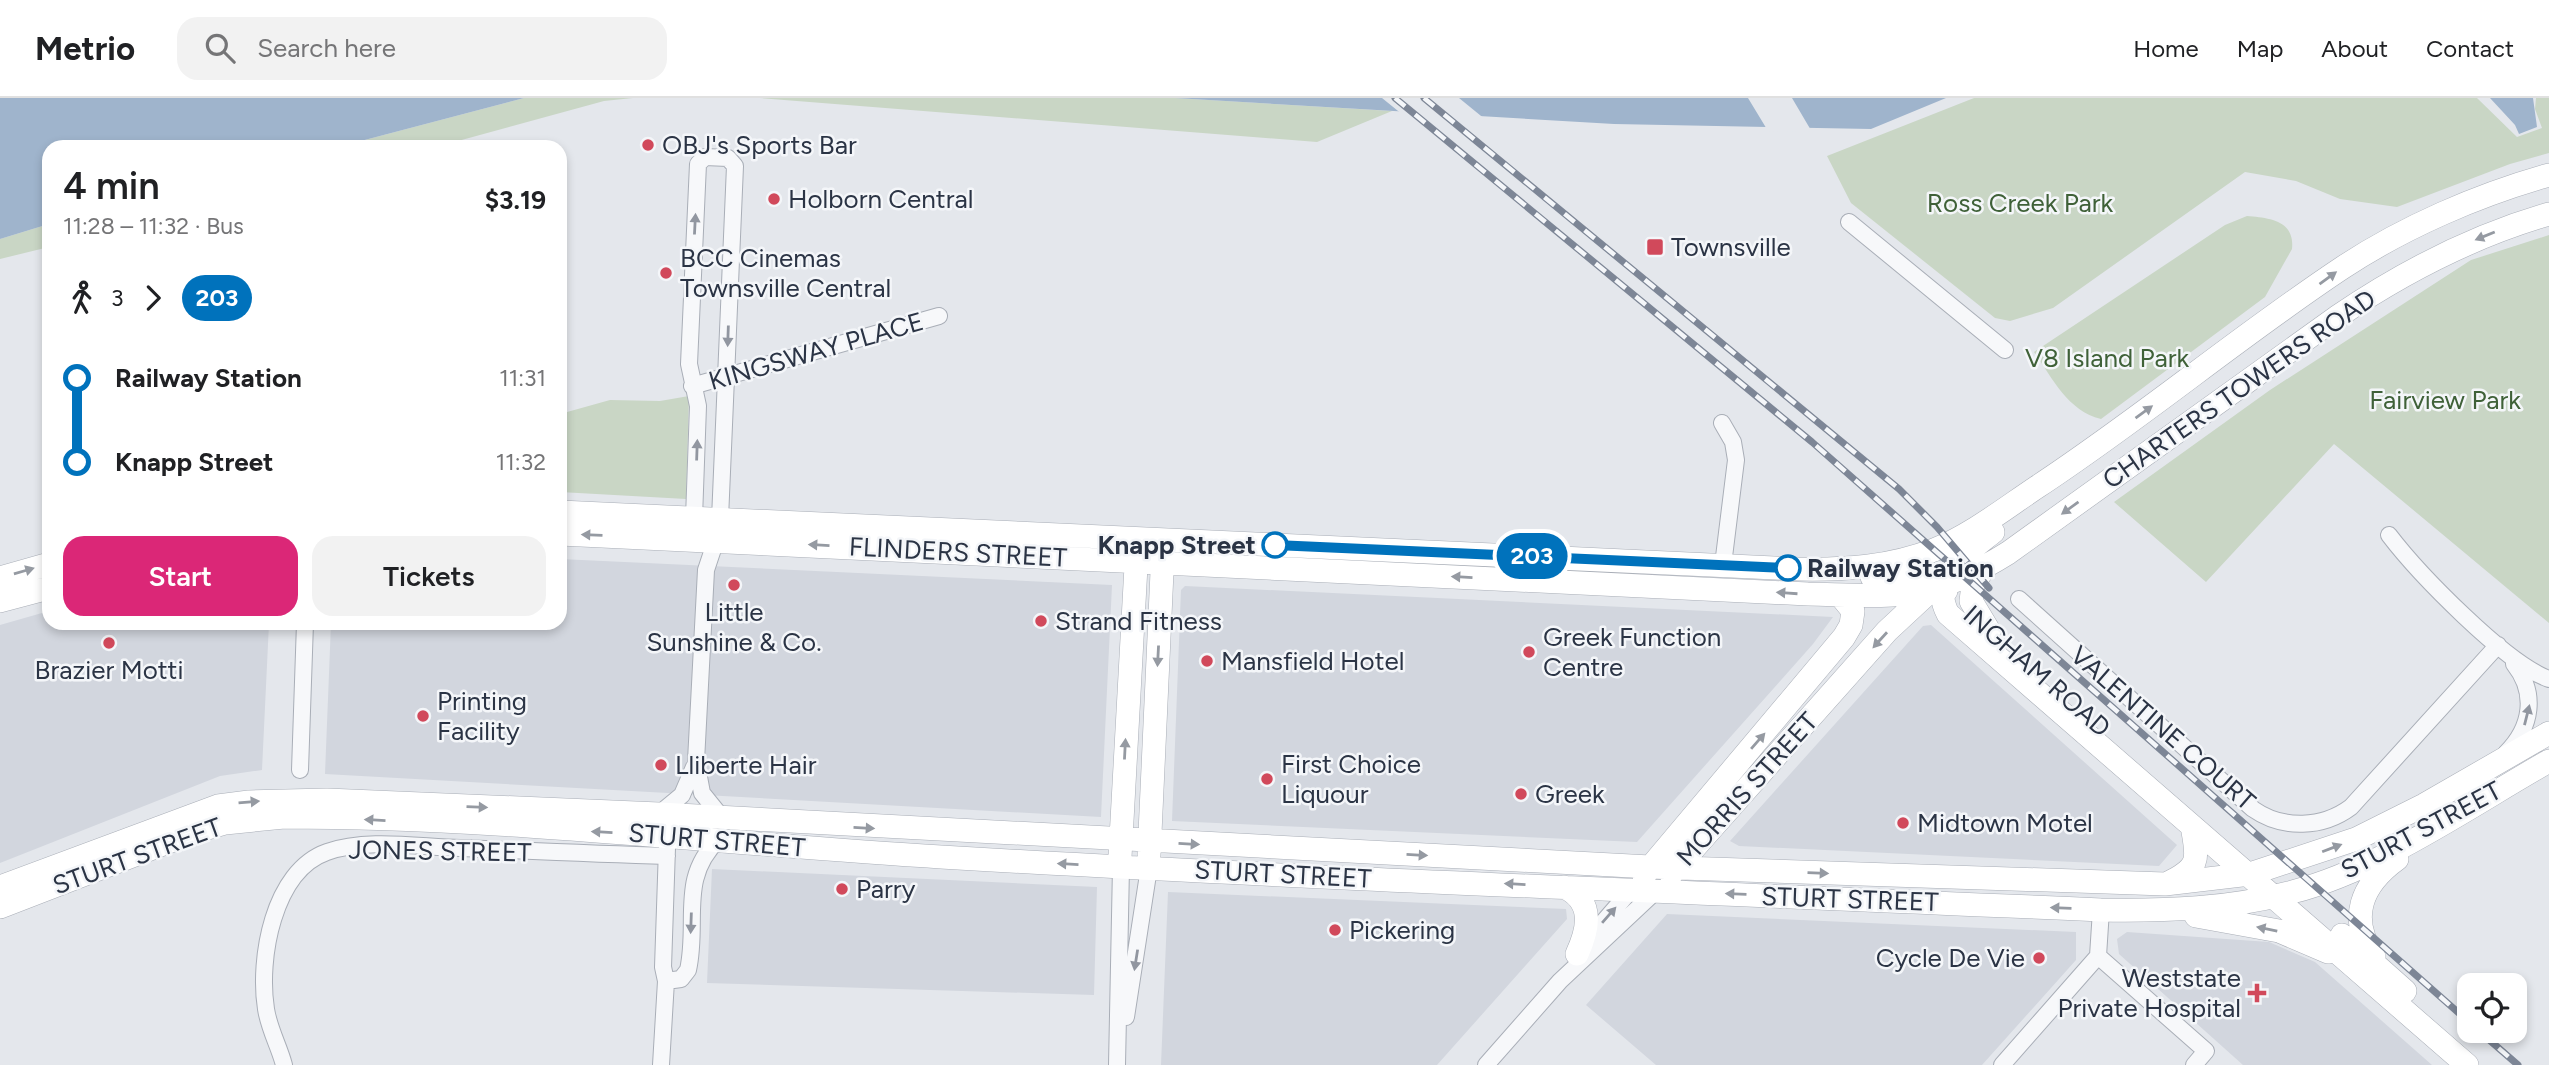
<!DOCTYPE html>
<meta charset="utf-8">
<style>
body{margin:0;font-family:Figtree,sans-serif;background:#f2f2f2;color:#202124;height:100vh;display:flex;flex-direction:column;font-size:26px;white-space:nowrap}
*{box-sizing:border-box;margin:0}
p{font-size:23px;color:#757577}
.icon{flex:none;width:38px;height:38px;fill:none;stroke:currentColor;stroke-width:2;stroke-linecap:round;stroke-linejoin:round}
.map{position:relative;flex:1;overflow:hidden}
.panel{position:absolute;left:42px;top:42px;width:525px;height:490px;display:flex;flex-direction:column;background:#fff;border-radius:21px;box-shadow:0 4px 10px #0003}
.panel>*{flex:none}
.badge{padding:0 14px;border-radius:23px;font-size:24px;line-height:46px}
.tools{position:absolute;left:2457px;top:875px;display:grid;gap:14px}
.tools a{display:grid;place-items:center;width:70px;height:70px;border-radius:14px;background:#fff;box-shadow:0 4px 10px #0003;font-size:35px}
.map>.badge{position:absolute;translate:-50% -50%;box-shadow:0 0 0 4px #fff}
.legs{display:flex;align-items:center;gap:10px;height:77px;padding:0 21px;font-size:23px}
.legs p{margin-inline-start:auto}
.headline{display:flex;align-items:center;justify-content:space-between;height:119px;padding:0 21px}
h1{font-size:38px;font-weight:600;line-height:52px}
.action{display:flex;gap:14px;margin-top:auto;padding:14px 21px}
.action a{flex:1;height:80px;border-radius:21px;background:#db2777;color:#fff;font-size:28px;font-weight:600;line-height:80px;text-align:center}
.action a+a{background:#f2f2f2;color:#202124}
ul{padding:0 21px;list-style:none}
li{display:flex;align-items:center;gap:24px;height:84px;font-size:26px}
li i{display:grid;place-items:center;width:10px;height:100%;margin:0 9px;background:currentColor}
li i::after{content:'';width:18px;height:18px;margin:-9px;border:5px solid;border-radius:50%;background:#fff}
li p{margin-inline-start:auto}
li:first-child i{background:linear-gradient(#0000 50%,currentColor 0)}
li:last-child i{background:linear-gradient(currentColor 50%,#0000 0)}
header{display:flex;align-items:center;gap:42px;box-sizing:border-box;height:98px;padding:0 35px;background:#fff;border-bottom:2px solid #e0e0e0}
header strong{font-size:33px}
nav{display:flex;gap:38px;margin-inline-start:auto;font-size:24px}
.search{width:490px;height:63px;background:#f2f2f2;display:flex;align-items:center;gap:18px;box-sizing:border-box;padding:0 24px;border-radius:21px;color:#757577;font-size:26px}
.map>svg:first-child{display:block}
.built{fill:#d2d6de}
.green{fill:#c9d6c5}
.water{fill:#9fb4cc}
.pier{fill:#e4e7ec}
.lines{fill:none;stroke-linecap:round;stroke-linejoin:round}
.street-casing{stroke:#a9aeb7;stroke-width:18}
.secondary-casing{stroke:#a9aeb7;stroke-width:24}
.street{stroke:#f7f8fa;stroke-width:16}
.secondary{stroke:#fff;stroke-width:23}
.rail-casing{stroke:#7d8696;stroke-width:7}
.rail{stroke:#f4f6f9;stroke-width:4.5;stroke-dasharray:13;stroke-linecap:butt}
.oneway{fill:#9196a0}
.oneway2{fill:#959aa2}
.line-1-casing{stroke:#fff;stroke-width:16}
.line-1{stroke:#0072bc;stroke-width:10}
.poi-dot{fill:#d1495b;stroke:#f4f6f9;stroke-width:2.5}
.stop-1-dot{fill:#fff;stroke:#0072bc;stroke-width:3.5}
.labels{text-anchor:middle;stroke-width:5;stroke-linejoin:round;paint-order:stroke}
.poi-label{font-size:26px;fill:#2b3445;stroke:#f4f6f9;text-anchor:start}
.park-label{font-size:26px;fill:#3f6138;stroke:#f4f6f9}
.street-label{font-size:26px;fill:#2b3445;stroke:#f4f6f9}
.stop-label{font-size:26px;font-weight:bold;fill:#2b3445;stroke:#f4f6f9;text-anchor:end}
</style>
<header>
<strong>Metrio</strong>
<div class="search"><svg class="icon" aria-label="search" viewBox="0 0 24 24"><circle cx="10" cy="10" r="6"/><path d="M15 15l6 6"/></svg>Search here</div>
<nav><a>Home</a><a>Map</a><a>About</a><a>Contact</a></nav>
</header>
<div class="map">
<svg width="2549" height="967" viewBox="0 0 2549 967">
<rect width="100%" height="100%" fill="#e4e7ec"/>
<!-- built -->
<path class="built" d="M560,461L1112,487L1101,719L325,676L331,525H560Z
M1185,488L1833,519L1813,546L1637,744L1172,723L1181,492Z
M49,513V525H269L262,672L220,678L0,765V527Z
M1931,527L2177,747L2159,768L1739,748L1730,743L1923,528Z
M712,771L1097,789L1094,897L707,885Z
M1168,794L1566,811L1567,821L1437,967H1161Z
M1667,816L2076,834V862L1982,967H1656L1586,907Z
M2127,834L2269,844L2315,864L2432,967H2243L2119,856L2117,841Z"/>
<!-- green -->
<path class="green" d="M524,0H633L604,3L436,49H338Z
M760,0H1175L1392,13L1317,44Z
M1974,0H2477L2517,39L2542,30L2535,11L2536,0H2549V55L2510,66L2397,109L2340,101L2296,83L2245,74L2053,210L2010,223L1995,220L1851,105L1827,58Z
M2247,118C2269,120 2295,122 2292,151L2265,199L2101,321C2068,313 2053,281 2034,254L2225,127Z
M49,126V149L0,161V141Z
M2549,137V525L2334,346L2206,484L2114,404L2270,292L2471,162Z
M689,298L686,401L560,394V316L610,302L660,303Z"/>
<!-- water -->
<path class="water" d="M0,0H524L338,49H49V126L0,141Z
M1175,0H1946L1871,31L1614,26Z
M2490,0H2533L2537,29L2519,36L2515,27Z"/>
<!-- pier -->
<path class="pier" d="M1382,0H1459L1486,22L1403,17Z
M1748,0H1792L1812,34L1768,33Z"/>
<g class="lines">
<defs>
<path id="street" d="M1849,124L2005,252
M692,288L939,218
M1722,325L1733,344L1736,362L1723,467
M694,420L698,308L689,266L698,66L705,59L728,60L735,68L720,421
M2389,437C2418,475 2506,566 2549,581
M716,442L706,472L696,663L702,695L723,721
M2019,501L2253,711C2283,732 2323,730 2351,709L2498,547
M2506,655C2532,629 2537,595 2514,566
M300,672L305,525
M659,716L682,697L694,669
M2101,812L2098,858L2206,953L2194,967
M1584,846L1632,791
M666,883L681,881L688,872C699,823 678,780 719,741
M1126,919L1149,770
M284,967C279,948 269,931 266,911C258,861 273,773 327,754C367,740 418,749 460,750C529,753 598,756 667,758
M661,967L666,883L663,869L667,750
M1117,967L1121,769
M1486,967L1560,883L1656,793
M2002,967L2098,858"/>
<path id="secondary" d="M560,414L1798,471C1845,472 1890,469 1934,452C1971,437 2004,411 2037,389C2142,320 2238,239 2342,170C2404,129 2478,97 2549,77
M1993,434C1967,455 1928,479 1948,516L2467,967
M560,436L1808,496C1898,498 1928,505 2008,455L2337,219C2403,174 2473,138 2549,116
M1984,470L1973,487L1971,503L1989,533
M1872,479C1899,479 1925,474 1946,493
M0,480L49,466
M0,503L49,490
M1149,757L1163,452
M1120,759L1137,450
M1671,776L1887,533L1929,494
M1644,777L1844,539L1851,527L1853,513L1840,497
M2168,785C2201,769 2198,761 2192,728
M0,789L218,708L249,704L327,702L659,716L1650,769L2165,786L2250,776L2356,741L2424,707L2549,635
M1564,789C1594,803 1589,830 1577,856
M0,809L194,734L225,725L284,719C503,719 722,746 941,759C1327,782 1714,795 2101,812C2166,813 2229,811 2292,794C2379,772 2471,707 2549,663
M2196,818L2279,833L2328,854
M2342,837L2405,893
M2374,859C2348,820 2361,787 2397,761"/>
</defs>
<!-- street casing -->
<use href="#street" class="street-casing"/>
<!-- secondary casing -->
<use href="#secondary" class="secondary-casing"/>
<!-- street -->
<use href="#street" class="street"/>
<!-- secondary -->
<use href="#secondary" class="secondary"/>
<defs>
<path id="rail" d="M1395,0L1812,344L2469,924
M1424,0L1899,391L1937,429L1989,490
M2479,933L2518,967"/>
</defs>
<!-- rail casing -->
<use href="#rail" class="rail-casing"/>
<!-- rail -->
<use href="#rail" class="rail"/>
</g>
<!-- one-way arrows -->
<defs><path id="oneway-solid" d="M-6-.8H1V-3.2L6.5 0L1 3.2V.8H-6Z" transform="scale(1.75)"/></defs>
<g class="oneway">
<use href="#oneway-solid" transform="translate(695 126) rotate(-87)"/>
<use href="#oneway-solid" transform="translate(728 238) rotate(92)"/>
<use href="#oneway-solid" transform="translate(697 352) rotate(-88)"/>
<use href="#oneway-solid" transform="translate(2527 617) rotate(-76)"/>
<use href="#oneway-solid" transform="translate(1609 817) rotate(-49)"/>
<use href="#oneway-solid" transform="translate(691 825) rotate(92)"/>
<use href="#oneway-solid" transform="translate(1136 862) rotate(99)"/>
</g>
<g class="oneway2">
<use href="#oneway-solid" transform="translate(2485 138) rotate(158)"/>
<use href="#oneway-solid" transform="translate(2328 180) rotate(-36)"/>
<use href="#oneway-solid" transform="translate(2144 314) rotate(-36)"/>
<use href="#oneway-solid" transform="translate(2070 410) rotate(144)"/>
<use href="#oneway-solid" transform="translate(592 437) rotate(-178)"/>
<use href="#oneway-solid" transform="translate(819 447) rotate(-177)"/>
<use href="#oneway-solid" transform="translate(24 473) rotate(-16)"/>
<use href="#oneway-solid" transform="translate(1462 479) rotate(-177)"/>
<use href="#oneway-solid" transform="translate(1787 495) rotate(-176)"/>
<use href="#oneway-solid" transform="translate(1880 542) rotate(132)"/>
<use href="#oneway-solid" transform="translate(1158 558) rotate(93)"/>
<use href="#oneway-solid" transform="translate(1758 643) rotate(-49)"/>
<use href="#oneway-solid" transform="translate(1125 651) rotate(-87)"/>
<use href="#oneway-solid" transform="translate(249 704) rotate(-5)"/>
<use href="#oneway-solid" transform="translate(477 709) rotate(2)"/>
<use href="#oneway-solid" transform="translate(375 722) rotate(-177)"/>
<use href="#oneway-solid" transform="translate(864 730) rotate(3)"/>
<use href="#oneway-solid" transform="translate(602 734) rotate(-177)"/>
<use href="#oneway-solid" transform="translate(1189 746) rotate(3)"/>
<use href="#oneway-solid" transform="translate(2332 750) rotate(-21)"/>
<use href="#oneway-solid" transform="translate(1417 757) rotate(3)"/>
<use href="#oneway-solid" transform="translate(1068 766) rotate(-177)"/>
<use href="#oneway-solid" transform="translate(1818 775) rotate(2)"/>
<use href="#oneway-solid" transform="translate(1515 786) rotate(-177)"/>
<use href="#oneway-solid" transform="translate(1736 796) rotate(-178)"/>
<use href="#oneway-solid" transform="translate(2061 810) rotate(-178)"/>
<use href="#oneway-solid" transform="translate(2267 831) rotate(-168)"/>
</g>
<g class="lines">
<defs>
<path id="line-1" d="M1275,447L1788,470"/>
</defs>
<!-- line-1 casing -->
<use href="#line-1" class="line-1-casing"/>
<!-- line-1 -->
<use href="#line-1" class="line-1"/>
</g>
<!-- markers -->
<g class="poi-dot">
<circle cx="648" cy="47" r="7"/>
<circle cx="774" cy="101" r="7"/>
<rect x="1646" y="140" width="18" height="18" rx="3.5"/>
<circle cx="666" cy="175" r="7"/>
<circle cx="734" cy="487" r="7"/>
<circle cx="1041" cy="523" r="7"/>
<circle cx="109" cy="545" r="7"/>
<circle cx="1529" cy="554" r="7"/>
<circle cx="1207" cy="563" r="7"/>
<circle cx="423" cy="618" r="7"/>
<circle cx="661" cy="667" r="7"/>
<circle cx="1267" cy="681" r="7"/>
<circle cx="1521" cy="696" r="7"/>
<circle cx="1903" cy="725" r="7"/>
<circle cx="842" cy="791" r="7"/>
<circle cx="1335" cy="832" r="7"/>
<circle cx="2039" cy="860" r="7"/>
<path d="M2253.5 884.5h7v7h7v7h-7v7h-7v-7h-7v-7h7z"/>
</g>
<g class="stop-1-dot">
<circle cx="1275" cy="447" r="12"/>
<circle cx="1788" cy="470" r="12"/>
</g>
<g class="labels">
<!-- poi labels -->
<g class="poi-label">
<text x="662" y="56">OBJ's Sports Bar</text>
<text x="788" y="110">Holborn Central</text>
<text x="1671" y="158">Townsville</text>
<text x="680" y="169">BCC Cinemas<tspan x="680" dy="30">Townsville Central</tspan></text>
<text x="734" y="523" text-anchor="middle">Little<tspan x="734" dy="30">Sunshine &amp; Co.</tspan></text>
<text x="1055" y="532">Strand Fitness</text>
<text x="1543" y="548">Greek Function<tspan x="1543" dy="30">Centre</tspan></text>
<text x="1221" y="572">Mansfield Hotel</text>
<text x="109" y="581" text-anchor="middle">Brazier Motti</text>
<text x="437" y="612">Printing<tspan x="437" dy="30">Facility</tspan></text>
<text x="1281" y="675">First Choice<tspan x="1281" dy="30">Liquour</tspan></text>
<text x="675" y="676">Lliberte Hair</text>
<text x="1535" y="705">Greek</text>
<text x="1917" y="734">Midtown Motel</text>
<text x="856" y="800">Parry</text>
<text x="1349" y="841">Pickering</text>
<text x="2025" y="869" text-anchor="end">Cycle De Vie</text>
<text x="2241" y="889" text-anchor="end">Weststate<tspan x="2241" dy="30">Private Hospital</tspan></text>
</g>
<!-- park labels -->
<g class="park-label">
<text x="2020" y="114">Ross Creek Park</text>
<text x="2107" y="269">V8 Island Park</text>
<text x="2445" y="311">Fairview Park</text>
</g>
<!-- street labels -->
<g class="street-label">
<text transform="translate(816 253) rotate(-16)" y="9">KINGSWAY PLACE</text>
<text transform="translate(2239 291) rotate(-35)" y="9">CHARTERS TOWERS ROAD</text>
<text transform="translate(958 454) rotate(3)" y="9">FLINDERS STREET</text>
<text transform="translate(2037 573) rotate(41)" y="9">INGHAM ROAD</text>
<text transform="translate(2163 630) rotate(41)" y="9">VALENTINE COURT</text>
<text transform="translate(1747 691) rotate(-48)" y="9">MORRIS STREET</text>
<text transform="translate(2421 732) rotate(-28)" y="9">STURT STREET</text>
<text transform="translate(717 742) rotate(5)" y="9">STURT STREET</text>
<text transform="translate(440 753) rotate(1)" y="9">JONES STREET</text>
<text transform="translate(137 758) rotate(-20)" y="9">STURT STREET</text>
<text transform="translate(1283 776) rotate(3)" y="9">STURT STREET</text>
<text transform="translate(1850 801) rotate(2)" y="9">STURT STREET</text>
</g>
<!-- stop labels -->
<g class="stop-label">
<text x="1256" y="456">Knapp Street</text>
<text x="1807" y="479" text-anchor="start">Railway Station</text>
</g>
</g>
</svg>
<div class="tools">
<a><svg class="icon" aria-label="locate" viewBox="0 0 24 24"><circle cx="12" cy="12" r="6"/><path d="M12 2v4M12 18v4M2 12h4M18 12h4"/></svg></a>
</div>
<b class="badge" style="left:1532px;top:458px;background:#0072bc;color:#fff">203</b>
<section class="panel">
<div class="headline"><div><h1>4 min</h1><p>11:28 – 11:32 · Bus</p></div><b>$3.19</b></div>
<div class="legs"><svg class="icon" aria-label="walk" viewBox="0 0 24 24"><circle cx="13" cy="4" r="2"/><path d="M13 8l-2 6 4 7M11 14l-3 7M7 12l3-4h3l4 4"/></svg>3<svg class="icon" aria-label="forward" viewBox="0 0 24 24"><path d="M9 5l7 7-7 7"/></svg><b class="badge" style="background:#0072bc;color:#fff">203</b></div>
<ul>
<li><i style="color:#0072bc"></i><b>Railway Station</b><p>11:31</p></li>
<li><i style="color:#0072bc"></i><b>Knapp Street</b><p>11:32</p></li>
</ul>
<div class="action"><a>Start</a><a>Tickets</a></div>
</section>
</div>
